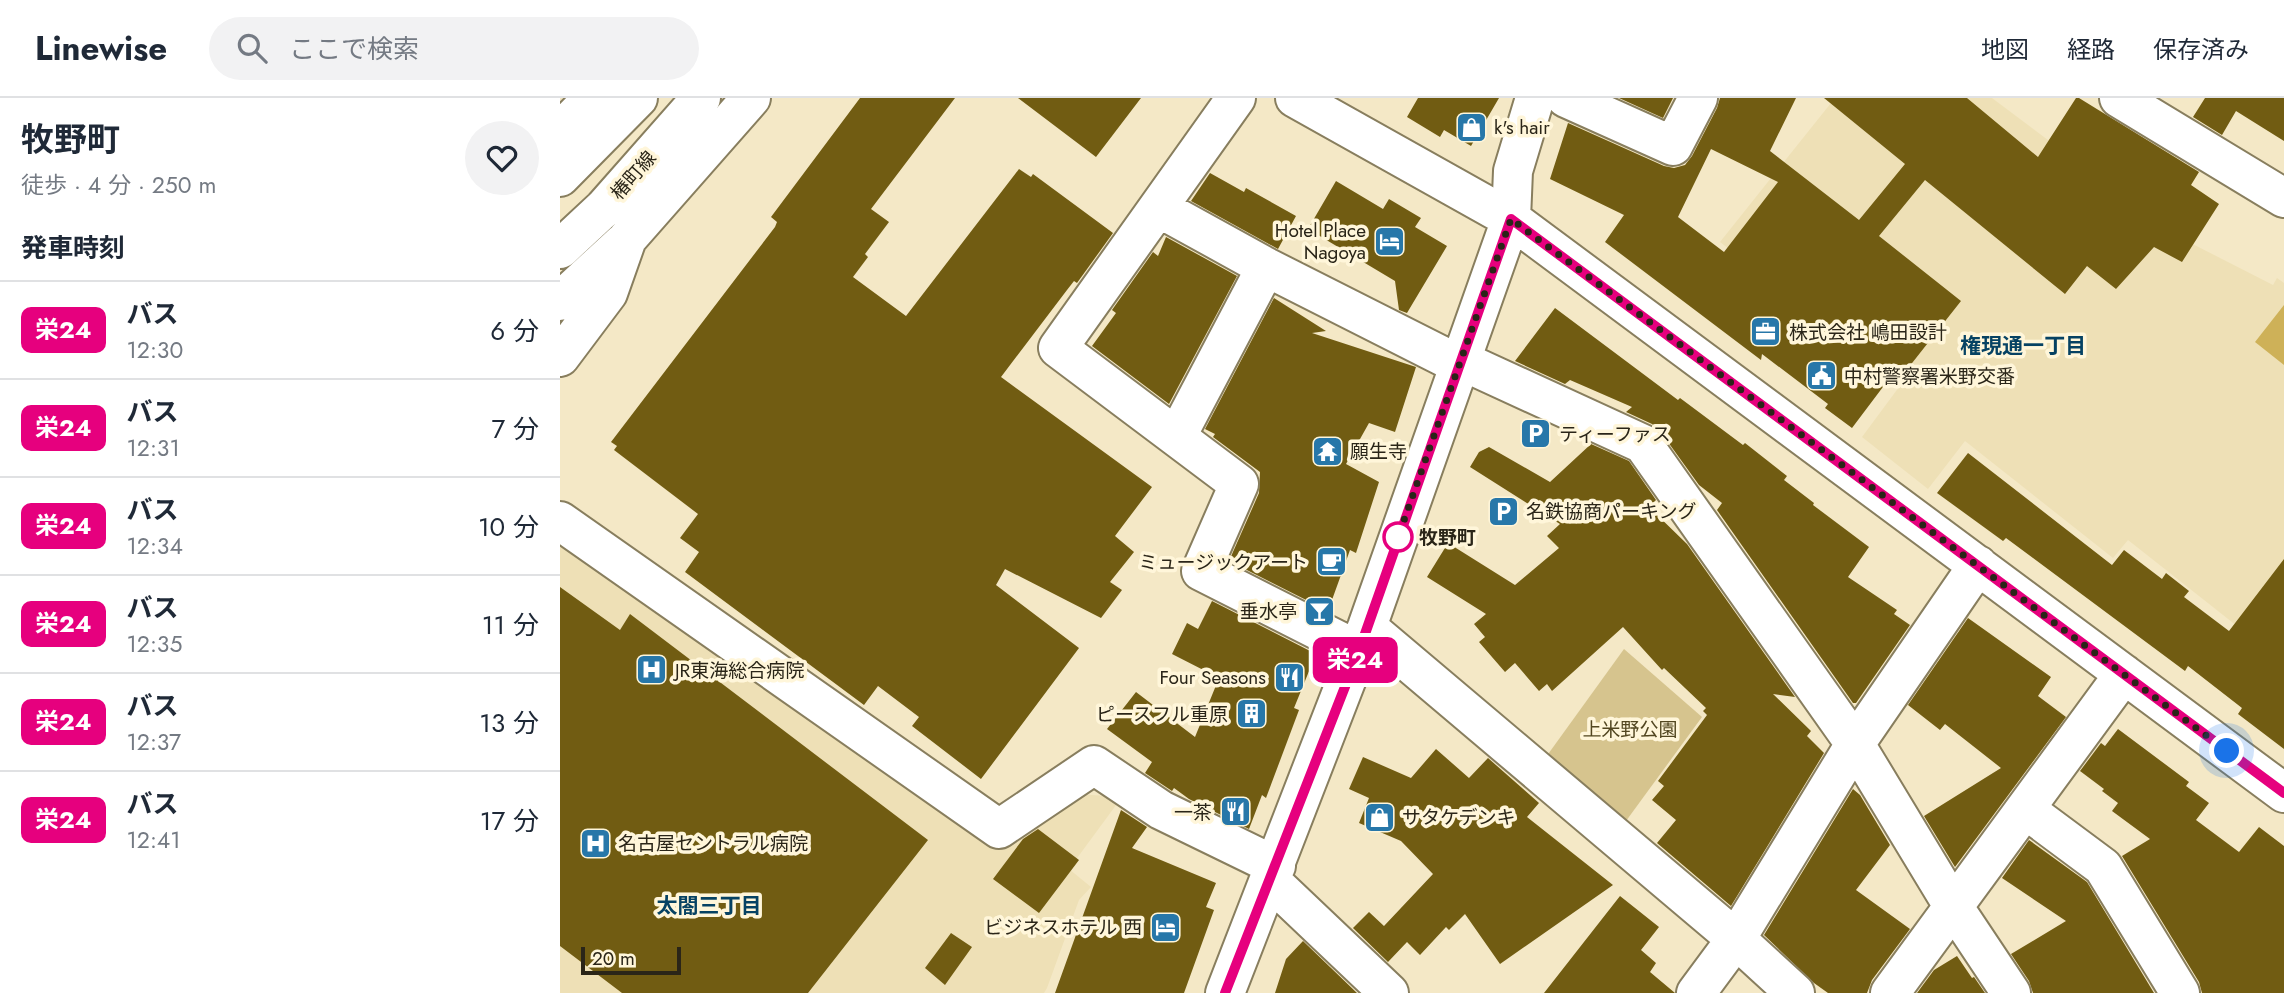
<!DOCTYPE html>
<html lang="ja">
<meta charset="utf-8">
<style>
body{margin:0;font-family:Jost,"Noto Sans JP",sans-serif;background:#f2f2f3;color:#1f2937;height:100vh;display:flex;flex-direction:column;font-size:26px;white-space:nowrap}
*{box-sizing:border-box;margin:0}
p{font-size:23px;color:#747a83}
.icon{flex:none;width:38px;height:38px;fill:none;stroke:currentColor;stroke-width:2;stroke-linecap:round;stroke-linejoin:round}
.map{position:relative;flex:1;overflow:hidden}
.sheet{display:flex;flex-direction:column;background:#fff;width:560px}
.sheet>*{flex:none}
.badge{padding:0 14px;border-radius:10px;font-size:24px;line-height:46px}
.scale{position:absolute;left:21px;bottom:18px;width:100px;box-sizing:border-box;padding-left:7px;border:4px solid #2a2518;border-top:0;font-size:19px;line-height:24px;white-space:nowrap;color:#2a2518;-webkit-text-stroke:5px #fff6da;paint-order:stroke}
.you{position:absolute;width:35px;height:35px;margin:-18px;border:5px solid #fff;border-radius:50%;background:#1a73e8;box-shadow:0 0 0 10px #1a73e833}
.map>.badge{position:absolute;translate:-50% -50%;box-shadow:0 0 0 4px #fff}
h2{padding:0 21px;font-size:26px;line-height:63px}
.round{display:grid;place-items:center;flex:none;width:74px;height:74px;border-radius:37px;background:#f2f2f3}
.summary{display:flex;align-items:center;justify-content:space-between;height:119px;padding:0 21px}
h1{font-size:33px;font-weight:700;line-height:52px}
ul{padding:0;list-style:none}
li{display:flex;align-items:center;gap:21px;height:98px;padding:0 21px;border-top:2px solid #e0e1e3}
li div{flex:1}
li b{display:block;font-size:26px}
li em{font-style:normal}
li .badge{min-width:77px;font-weight:700;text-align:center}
header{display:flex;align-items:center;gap:42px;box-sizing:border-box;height:98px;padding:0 35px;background:#fff;border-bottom:2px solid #e0e1e3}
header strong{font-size:33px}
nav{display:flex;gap:38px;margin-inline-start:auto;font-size:24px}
.search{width:490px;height:63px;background:#f2f2f3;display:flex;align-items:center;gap:18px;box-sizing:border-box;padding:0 24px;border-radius:38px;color:#747a83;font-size:26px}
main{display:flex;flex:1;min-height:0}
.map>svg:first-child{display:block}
.built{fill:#eee0b6}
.green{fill:#d6c48e}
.water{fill:#ceb158}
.building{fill:#715c12;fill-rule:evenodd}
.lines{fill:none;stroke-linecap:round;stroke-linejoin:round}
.minor-casing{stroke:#887e5e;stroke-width:42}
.minor{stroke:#fff;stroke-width:38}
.line-casing{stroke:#fff;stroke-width:16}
.line{stroke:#e6007e;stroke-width:10}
.walk{stroke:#2a2518;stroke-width:7;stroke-dasharray:0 12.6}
.stop-dot{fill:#fff;stroke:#e6007e;stroke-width:3.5}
.labels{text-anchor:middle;stroke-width:7;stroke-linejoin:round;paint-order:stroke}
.poi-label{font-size:19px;fill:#2a2518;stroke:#fff6da;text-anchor:start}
.street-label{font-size:19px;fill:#2a2518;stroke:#fff6da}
.stop-label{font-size:19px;font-weight:bold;fill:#2a2518;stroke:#fff6da;text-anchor:start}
.park-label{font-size:19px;fill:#524620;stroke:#fff6da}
.neighbourhood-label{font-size:21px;font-weight:bold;fill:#064263;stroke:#fff6da}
</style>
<header>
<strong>Linewise</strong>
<div class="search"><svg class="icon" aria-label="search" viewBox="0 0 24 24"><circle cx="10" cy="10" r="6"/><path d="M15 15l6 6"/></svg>ここで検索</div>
<nav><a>地図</a><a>経路</a><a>保存済み</a></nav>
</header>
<main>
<section class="sheet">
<div class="summary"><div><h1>牧野町</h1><p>徒歩 · 4 分 · 250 m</p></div><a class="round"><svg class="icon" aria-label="heart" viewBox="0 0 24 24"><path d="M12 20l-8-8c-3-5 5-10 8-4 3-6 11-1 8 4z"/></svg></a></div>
<h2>発車時刻</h2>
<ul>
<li><span class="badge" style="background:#e6007e;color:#fff">栄24</span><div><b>バス</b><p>12:30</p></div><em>6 分</em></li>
<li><span class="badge" style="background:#e6007e;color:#fff">栄24</span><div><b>バス</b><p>12:31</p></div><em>7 分</em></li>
<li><span class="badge" style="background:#e6007e;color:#fff">栄24</span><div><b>バス</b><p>12:34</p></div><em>10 分</em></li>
<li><span class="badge" style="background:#e6007e;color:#fff">栄24</span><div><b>バス</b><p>12:35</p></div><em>11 分</em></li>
<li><span class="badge" style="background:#e6007e;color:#fff">栄24</span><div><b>バス</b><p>12:37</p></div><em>13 分</em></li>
<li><span class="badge" style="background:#e6007e;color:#fff">栄24</span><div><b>バス</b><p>12:41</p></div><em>17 分</em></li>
</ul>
</section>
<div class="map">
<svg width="1724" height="895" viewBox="0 0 1724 895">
<rect width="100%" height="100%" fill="#f4e8c6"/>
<!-- built -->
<path class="built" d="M1275,0H1432L1613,136L1713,187L1717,180L1724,185V503L1696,543L1568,442L1553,460L1405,343L1368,391L1302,339L1342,285L1160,144Z
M0,448L439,743L517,696L562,699L509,771L531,789L519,802L487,890L484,895H0Z"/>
<!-- green -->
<path class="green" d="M1064,551L1142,619L1066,723L986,659Z"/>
<!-- water -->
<path class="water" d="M1724,207V267L1695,244Z"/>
<!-- building -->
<path class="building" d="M300,0H395L311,111L329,124L305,156L308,159L293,179L346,218L459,71L471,79L473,76L553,135L517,185L514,183L507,192L441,279L592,389L555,438L574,454L550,484L562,492L541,520L445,471L436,487L519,550L421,681L352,628L359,619L318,588L304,607L125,474L139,454L120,440L138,416L54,352L57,348L51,344L215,129L217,124L211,119Z
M458,0H581L536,59Z
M858,0H939L911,48L884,32L880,39L847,19Z
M1059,0H1113L1103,20Z
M1160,0H1236L1210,53L1299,122L1345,66L1264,0H1407L1478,59L1516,0H1519L1639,74L1631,87L1659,106L1622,164L1594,149L1556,191L1527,168L1505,196L1365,82L1319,138L1401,203L1345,274L1338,269L1292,330L1265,310L1268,306L1202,256L1201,262L1045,144L1064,117L990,81L1008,25L1104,68L1114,70L1125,67L1132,58L1157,10ZM1151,51L1218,84L1164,154L1118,119Z
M1645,0H1724V43L1676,13L1662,37L1633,19Z
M650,75L684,94L686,90L736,118L718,151L631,103Z
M776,83L823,111L829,101L861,120L855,129L887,148L847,215L839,212L835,183L748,131Z
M606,139L677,178L609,306L532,248L556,215L552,212L593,154L598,158Z
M714,200L766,233L752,235L856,269L835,334L809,325L786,366L819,384L796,455L790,452L768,513L669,463L699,395L700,374L653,339L655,336L645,331Z
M995,210L1118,302L1120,300L1183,347L1185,345L1227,378L1224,382L1254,405L1253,407L1309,449L1288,479L1337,512L1334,516L1350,527L1296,605H1293L1157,412L1162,405L1139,387L1100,333L1092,326L1066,314L1072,309L1010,282L1005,286L955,263Z
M1031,346L1069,363L1096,402L1089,409L1127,446L1235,599L1213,596L1251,633L1247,638L1264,655L1171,808L1097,745L1116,722L1092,702L1104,688L1098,683L1147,617L1143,613L1146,610L1104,570L1102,572L1063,529L992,593L987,586L979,593L955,565L945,574L919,544L925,539L914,526L926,516L867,479L888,445L955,487L999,450L987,438L1000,426L910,369L919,354L929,349L990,384Z
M1408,355L1552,467L1564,452L1602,481L1606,475L1629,493L1624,499L1669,533L1724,461V651L1678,616L1682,610L1628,568L1625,573L1446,440L1443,443L1377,395Z
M0,489L60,532L70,516L368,742L248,895H62L0,848Z
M652,503L756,556L734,610L739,612L706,700L702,697L689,731L629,701L614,690L612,693L585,675L592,664L547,631L576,594L635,639L659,580L612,556L627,525L638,531Z
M1408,520L1491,579L1478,598L1506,619L1395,769L1364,718L1441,670L1385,626L1380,632L1348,607Z
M1558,631L1629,684L1626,688L1649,705L1636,722L1679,754L1699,729L1724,748V895H1642L1639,884L1562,758L1590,741L1552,713L1558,705L1542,693L1544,691L1520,673L1541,645L1545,648Z
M876,651L909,680L928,660L979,705L967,719L1053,787L940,866L905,816L889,832L886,829L860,857L847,844L828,864L793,830L809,814L824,828L873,776L841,743L799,725L809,700L789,691L803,659L851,680Z
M1293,691L1300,697L1330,747L1296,792L1350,831L1312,882L1307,895H1268L1254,885L1204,837Z
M561,712L587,729L572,750L656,785L646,809L654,812L624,895H495Z
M478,731L519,762L479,815L433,781L463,741Z
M1469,742L1527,784L1594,895H1473L1469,883L1451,856L1506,823L1442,780Z
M1060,798L1099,829L1081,852L1096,865L1090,874L1115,895H984Z
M391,835L412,849L385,887L365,870Z
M743,843L797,895H715L726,861Z
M1397,858L1412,880L1414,879L1425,895H1357L1374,872Z"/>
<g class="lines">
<defs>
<path id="minor" d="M676,0L498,250L679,386L641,473L799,553
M735,0L951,121L1724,695
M1006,0L1113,48L1138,0
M1559,0L1724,100
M0,33L33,0
M0,79L78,0
M599,110L706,169L898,266
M0,151L44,110L141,0
M0,203L63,145
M0,259L48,195L67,141L191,0
M900,262L1083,346L1295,646L1393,808L1451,895
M617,338L706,169
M0,423L439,731L534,667L601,712L716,768
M807,529L1176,841L1235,895
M1465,711L1543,769L1620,895
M710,782L829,895
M665,895L807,529L951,121L953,73L975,0
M1136,895L1176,841L1295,646L1418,467
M1330,895L1564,576"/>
</defs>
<!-- minor casing -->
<use href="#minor" class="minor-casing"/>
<!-- minor -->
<use href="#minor" class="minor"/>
</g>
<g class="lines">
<defs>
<path id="line" d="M665,895L799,553L951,121L1724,695"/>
</defs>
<!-- line casing -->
<use href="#line" class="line-casing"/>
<!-- line -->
<use href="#line" class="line"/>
<!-- walk -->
<path class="walk" d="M838,439L837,442L951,121L1667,653"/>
</g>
<!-- icons -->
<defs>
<symbol id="shop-square" viewBox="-11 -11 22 22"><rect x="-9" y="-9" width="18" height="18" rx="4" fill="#2777a9" stroke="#fff6da"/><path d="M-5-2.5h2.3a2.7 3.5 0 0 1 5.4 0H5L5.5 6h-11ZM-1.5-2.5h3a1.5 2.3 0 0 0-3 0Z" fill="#fff"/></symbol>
<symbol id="hotel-square" viewBox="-11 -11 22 22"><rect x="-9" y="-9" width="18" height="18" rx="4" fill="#2777a9" stroke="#fff6da"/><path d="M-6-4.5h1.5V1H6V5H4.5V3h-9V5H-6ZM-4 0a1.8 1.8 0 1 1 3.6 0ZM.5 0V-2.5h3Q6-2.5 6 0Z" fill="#fff"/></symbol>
<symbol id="office-square" viewBox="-11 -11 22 22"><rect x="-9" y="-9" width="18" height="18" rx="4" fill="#2777a9" stroke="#fff6da"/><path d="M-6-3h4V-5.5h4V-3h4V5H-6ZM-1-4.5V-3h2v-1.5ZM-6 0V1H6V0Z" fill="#fff"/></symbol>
<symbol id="civic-square" viewBox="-11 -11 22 22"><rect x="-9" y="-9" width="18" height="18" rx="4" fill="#2777a9" stroke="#fff6da"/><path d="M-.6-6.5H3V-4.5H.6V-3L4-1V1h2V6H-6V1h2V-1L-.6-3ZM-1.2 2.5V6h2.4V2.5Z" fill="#fff"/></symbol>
<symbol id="parking-square" viewBox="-11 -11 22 22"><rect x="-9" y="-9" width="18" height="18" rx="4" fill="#2777a9" stroke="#fff6da"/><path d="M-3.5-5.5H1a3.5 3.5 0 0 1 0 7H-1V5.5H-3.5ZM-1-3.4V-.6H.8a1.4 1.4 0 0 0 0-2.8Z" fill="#fff"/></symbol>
<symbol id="temple-square" viewBox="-11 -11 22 22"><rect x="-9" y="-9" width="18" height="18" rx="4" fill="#2777a9" stroke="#fff6da"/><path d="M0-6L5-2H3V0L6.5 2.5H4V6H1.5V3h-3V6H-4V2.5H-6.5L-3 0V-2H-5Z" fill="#fff"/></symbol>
<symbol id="cafe-square" viewBox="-11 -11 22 22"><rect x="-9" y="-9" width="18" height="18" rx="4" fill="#2777a9" stroke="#fff6da"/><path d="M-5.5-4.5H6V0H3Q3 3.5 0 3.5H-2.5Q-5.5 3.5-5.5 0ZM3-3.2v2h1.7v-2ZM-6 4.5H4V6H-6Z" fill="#fff"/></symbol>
<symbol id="bar-square" viewBox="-11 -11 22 22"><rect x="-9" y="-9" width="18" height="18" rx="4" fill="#2777a9" stroke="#fff6da"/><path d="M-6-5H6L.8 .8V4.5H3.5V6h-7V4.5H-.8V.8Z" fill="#fff"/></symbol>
<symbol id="hospital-square" viewBox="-11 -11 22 22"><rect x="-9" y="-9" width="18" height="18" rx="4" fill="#2777a9" stroke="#fff6da"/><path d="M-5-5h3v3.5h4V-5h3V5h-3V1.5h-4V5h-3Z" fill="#fff"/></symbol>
<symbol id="restaurant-square" viewBox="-11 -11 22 22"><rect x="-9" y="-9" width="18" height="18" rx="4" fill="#2777a9" stroke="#fff6da"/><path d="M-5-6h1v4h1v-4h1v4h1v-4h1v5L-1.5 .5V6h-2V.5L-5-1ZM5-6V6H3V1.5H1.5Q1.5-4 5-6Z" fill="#fff"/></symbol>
<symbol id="building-square" viewBox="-11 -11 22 22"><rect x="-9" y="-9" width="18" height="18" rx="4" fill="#2777a9" stroke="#fff6da"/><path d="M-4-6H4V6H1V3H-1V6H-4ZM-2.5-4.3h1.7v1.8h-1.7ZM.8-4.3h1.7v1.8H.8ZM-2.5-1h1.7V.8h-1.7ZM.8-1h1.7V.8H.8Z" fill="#fff"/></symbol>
</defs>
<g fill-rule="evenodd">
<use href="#shop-square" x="894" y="12" width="35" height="35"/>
<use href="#hotel-square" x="812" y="126" width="35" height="35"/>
<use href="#office-square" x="1188" y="216" width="35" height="35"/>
<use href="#civic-square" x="1244" y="260" width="35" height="35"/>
<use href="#parking-square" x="958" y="318" width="35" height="35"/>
<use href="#temple-square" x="750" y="336" width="35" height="35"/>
<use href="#parking-square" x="926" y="396" width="35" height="35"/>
<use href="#cafe-square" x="754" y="446" width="35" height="35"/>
<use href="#bar-square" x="742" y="496" width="35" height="35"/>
<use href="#hospital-square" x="74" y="554" width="35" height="35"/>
<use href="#restaurant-square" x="712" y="562" width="35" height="35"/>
<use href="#building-square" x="674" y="598" width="35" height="35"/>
<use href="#restaurant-square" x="658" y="696" width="35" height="35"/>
<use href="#shop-square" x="802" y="702" width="35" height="35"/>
<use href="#hospital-square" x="18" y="728" width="35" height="35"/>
<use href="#hotel-square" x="588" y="812" width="35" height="35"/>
</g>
<!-- markers -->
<circle class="stop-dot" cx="838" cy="439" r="14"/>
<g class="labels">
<!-- poi labels -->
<g class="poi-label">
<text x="934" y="36">k's hair</text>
<text x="806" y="139" text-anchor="end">Hotel Place<tspan x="806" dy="22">Nagoya</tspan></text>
<text x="1229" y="241">株式会社 嶋田設計</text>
<text x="1284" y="285">中村警察署米野交番</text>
<text x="999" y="343">ティーファス</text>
<text x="790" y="360">願生寺</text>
<text x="966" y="420">名鉄協商パーキング</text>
<text x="748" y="471" text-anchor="end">ミュージックアート</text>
<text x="737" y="520" text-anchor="end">垂水亭</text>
<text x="115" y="579">JR東海総合病院</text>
<text x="706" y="586" text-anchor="end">Four Seasons</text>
<text x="668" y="623" text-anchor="end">ピースフル重原</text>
<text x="652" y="721" text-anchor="end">一茶</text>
<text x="842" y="726">サタケデンキ</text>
<text x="58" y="752">名古屋セントラル病院</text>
<text x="582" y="836" text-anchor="end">ビジネスホテル 西</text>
</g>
<!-- street labels -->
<g class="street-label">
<text transform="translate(73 77) rotate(-49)" y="7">椿町線</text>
</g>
<!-- stop labels -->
<g class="stop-label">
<text x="859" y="446">牧野町</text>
</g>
<!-- park labels -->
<g class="park-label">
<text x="1070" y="638">上米野公園</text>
</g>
<!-- neighbourhood labels -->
<g class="neighbourhood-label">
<text x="1463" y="255">権現通一丁目</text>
<text x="149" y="815">太閤三丁目</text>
</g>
</g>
</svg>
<div class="scale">20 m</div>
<div class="you" style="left:1667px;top:653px"></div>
<b class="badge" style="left:795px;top:562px;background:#e6007e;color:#fff">栄24</b>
</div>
</main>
